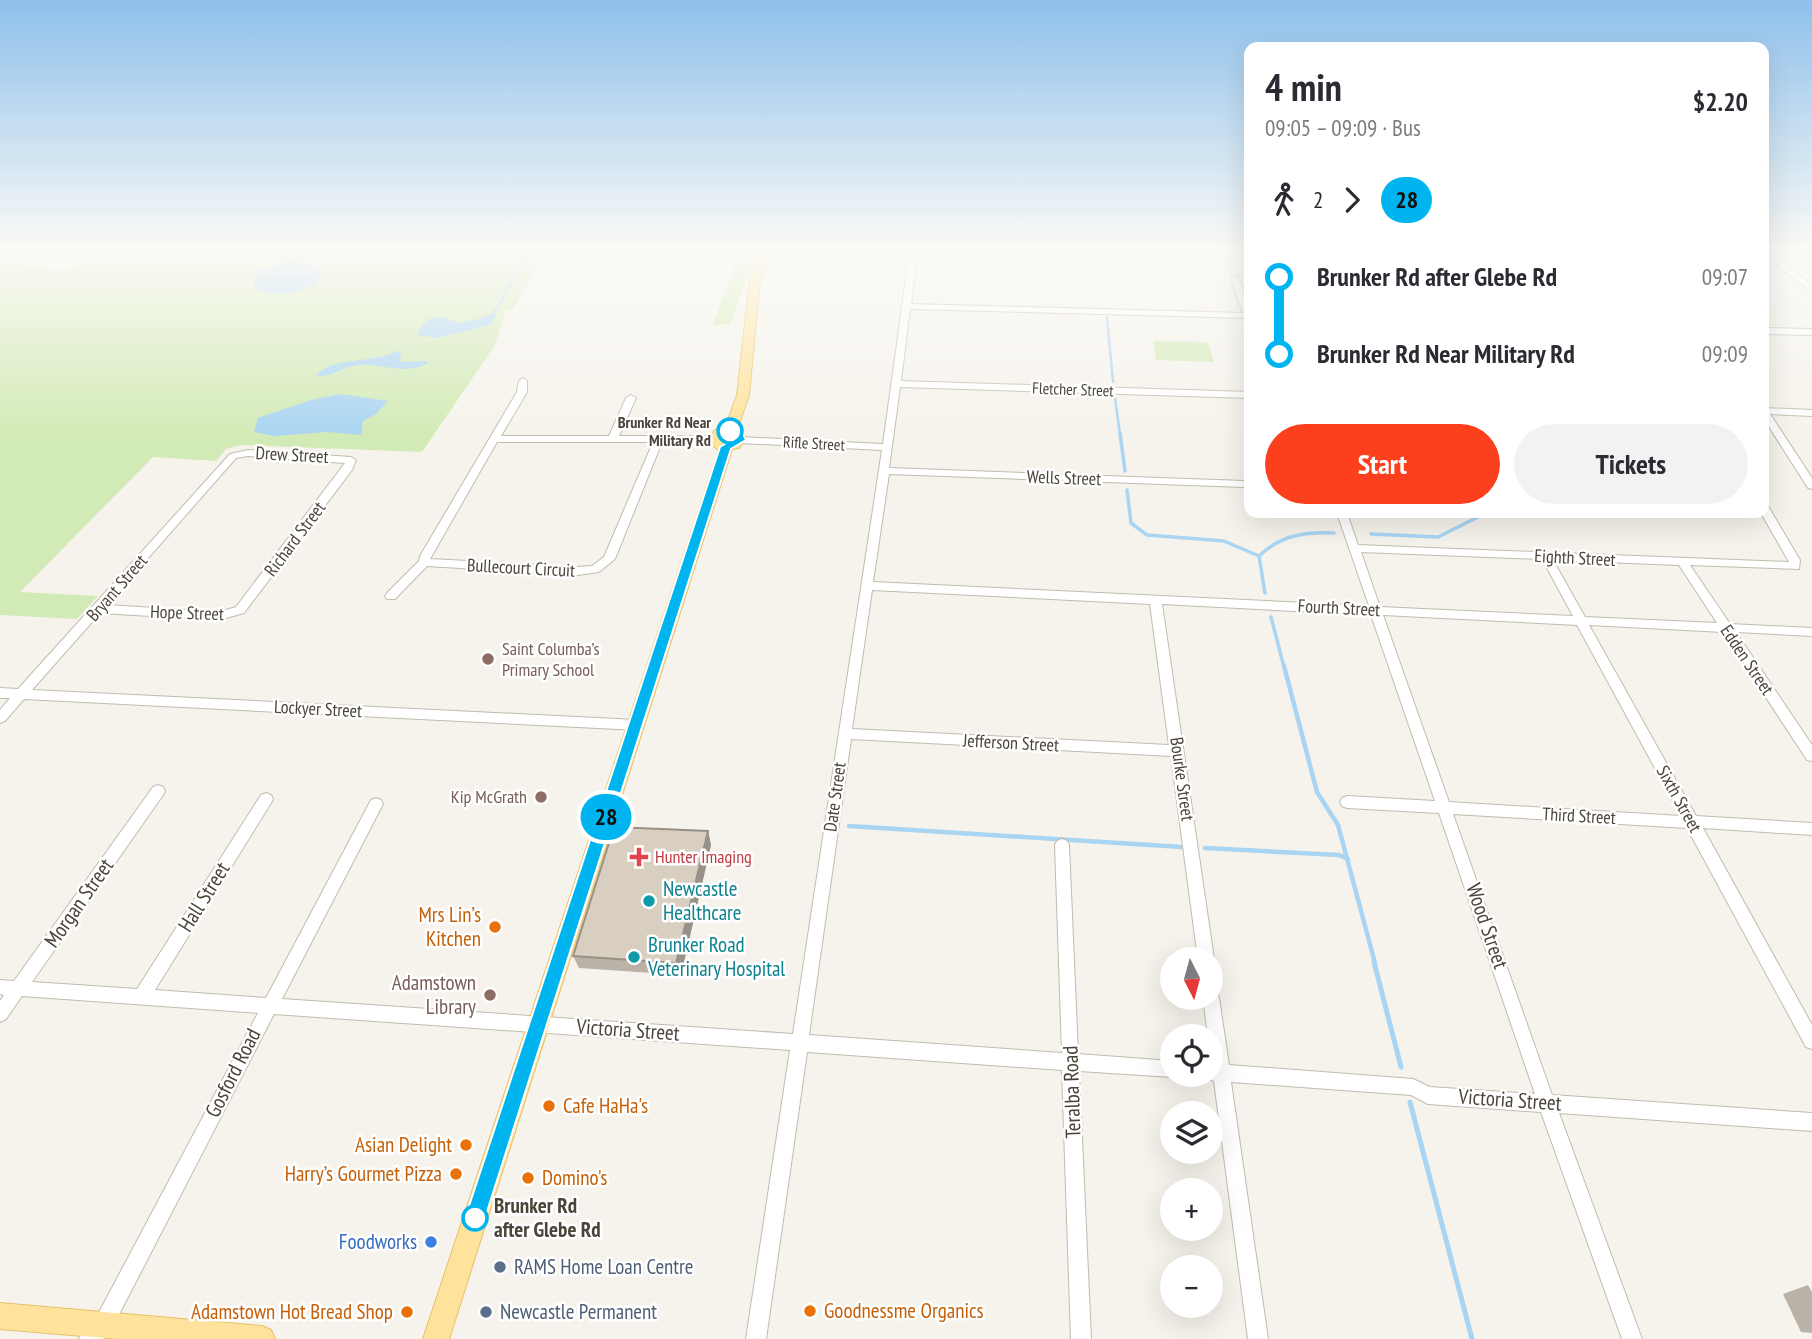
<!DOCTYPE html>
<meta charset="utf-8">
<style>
body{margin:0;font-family:"PT Sans Narrow",sans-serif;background:#f2f2f3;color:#2b2b33;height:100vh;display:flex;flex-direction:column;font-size:26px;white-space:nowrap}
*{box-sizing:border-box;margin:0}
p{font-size:23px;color:#7c7c81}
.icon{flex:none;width:38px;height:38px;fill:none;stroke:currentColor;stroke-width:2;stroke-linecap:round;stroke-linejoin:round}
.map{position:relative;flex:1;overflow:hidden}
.side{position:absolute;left:1244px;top:42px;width:525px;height:476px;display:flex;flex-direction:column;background:#fff;border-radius:14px;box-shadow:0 7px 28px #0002}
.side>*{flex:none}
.badge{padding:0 14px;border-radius:23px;font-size:24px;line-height:46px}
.needle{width:46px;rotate:174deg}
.buttons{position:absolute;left:1160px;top:947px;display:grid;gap:14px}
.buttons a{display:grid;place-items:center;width:63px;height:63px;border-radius:50%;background:#fff;box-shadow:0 7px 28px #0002;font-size:35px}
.map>.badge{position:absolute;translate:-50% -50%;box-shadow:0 0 0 4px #fff}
.legs{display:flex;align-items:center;gap:10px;height:77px;padding:0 21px;font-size:23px}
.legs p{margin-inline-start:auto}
.head{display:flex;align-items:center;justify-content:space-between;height:119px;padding:0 21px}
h1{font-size:38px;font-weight:700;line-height:52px}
.action{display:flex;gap:14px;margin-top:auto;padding:14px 21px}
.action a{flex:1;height:80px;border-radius:42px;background:#fc3f1d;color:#fff;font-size:28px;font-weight:700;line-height:80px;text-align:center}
.action a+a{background:#f2f2f3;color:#2b2b33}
ul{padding:0 21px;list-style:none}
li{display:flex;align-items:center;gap:24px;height:77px;font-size:26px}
li i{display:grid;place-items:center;width:10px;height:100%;margin:0 9px;background:currentColor}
li i::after{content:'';width:18px;height:18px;margin:-9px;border:5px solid;border-radius:50%;background:#fff}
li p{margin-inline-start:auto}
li:first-child i{background:linear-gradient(#0000 50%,currentColor 0)}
li:last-child i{background:linear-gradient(currentColor 50%,#0000 0)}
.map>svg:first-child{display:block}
.green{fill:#d2eab5}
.water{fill:#a9d4f2}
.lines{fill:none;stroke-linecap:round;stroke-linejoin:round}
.stream-far3{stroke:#a9d4f2;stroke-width:2.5}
.stream-far2{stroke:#a9d4f2;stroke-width:3.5}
.stream-far1{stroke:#a9d4f2;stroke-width:4.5}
.stream{stroke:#a9d4f2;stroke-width:5}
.minor-casing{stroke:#c2bbae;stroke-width:2}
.major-casing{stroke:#e6c16a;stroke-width:2}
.minor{fill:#fff;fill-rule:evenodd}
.major{fill:#ffe39c;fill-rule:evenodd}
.wall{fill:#bab2a6}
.shaded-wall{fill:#979187}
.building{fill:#d8cfc1;stroke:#979187;stroke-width:2}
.line-1{fill:#00b5ef;stroke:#fff;stroke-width:2}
.stop-1-dot{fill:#fff;stroke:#00b5ef;stroke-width:3.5}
.education-dot{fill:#8d6e63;stroke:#fff;stroke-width:2.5}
.health-dot{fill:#e0444e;stroke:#fff;stroke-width:2.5}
.culture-dot{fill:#0f9aa8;stroke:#fff;stroke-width:2.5}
.food-dot{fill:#e8710a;stroke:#fff;stroke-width:2.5}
.shop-dot{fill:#3f7fe0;stroke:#fff;stroke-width:2.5}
.service-dot{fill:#5c6f8a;stroke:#fff;stroke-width:2.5}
.labels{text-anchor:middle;stroke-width:5;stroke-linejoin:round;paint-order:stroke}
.far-street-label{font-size:16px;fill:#4b4439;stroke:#fff}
.far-stop-label{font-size:16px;font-weight:bold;fill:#4b4439;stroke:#fff;text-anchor:end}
.street-label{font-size:18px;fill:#4b4439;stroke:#fff}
.education-label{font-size:18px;fill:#785e54;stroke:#fff;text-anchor:start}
.health-label{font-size:18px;fill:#be3a42;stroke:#fff;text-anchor:start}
.near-culture-label{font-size:21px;fill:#0d838f;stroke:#fff;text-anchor:start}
.near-street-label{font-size:21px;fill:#4b4439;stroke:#fff}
.near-food-label{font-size:21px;fill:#c56008;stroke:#fff;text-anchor:end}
.near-education-label{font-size:21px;fill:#785e54;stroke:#fff;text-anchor:end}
.near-stop-label{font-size:21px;font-weight:bold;fill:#4b4439;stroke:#fff;text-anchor:start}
.near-shop-label{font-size:21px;fill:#366cbe;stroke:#fff;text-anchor:end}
.near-service-label{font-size:21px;fill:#4e5e75;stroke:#fff;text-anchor:start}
</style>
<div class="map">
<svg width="1812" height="1339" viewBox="0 0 1812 1339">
<rect width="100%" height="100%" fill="#f6f3ec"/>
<!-- green -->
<path class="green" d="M103,252H546L513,310H506L495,345L422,452L241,445L226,449L216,461L153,457L20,592L98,596L77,619L0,615V262L62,270L106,256Z
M739,252H757L730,324L713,325Z
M1153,341L1208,342L1214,362L1156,360Z"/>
<!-- water -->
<path class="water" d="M291,261L307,263L321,272L320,279C302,295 275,298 255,288L253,280L260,270Z
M491,313L497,315L490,325L437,338L417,335C426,315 439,313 458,323L482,318Z
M397,351H401L400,362L427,361L428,363C402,377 381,362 358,365C343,367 332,377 316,376C328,357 375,363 397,351Z
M341,394L388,401L376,414L363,421L361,435L327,432L274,436L254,432L258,418L314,399Z"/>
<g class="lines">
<!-- stream-far3 -->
<path class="stream-far3" d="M494,313L529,252
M1107,317L1113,382
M1115,398L1120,435"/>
<!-- stream-far2 -->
<path class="stream-far2" d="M1120,433L1125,471
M1127,490L1131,523L1147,535L1224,541L1259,556
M1371,534L1438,537L1486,513
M1265,593L1259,556C1281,535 1304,532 1334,533
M1271,617L1284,667"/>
<!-- stream-far1 -->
<path class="stream-far1" d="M1284,666L1317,792L1338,825L1375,963
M849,826L1182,847
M1205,848L1339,855L1348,859"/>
<!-- stream -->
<path class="stream" d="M1374,962L1401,1067
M1410,1102L1472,1339"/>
<defs>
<path id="minor" d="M930,252H990L986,254L917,257L911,304L1243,313L1231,278L1235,276L1239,278L1250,308V318L910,309L901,381L1250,392V398L900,387L889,468L1244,481L1249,484L1244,487L889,474L873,582L1369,606L1337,513H1347L1358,545L1789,562L1761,513H1764V505L1768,506L1800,560L1799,569L1690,565L1730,624L1812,628V636L1736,632L1812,745V761L1807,760L1723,632L1589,625L1696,816L1812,823V835L1703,828L1812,1025V1049L1806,1047L1687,828L1453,814L1552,1095L1812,1113V1131L1559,1113L1642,1339H1622L1541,1112L1428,1104L1411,1095L1231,1082L1268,1339H1248L1214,1081L1205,1078L1204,1074H1211V1036H1208L1203,998H1211V990L1217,993L1219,998L1229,1065L1413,1079L1430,1087L1535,1094L1439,813L1347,808L1342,806L1340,802L1342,798L1347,796L1435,801L1371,615L1162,604L1214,959L1211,964V959H1198L1171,756L851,739L809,1035L1062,1053L1055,845L1057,841L1062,839L1067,841L1069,845L1078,1054L1172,1061V1074H1178L1172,1077L1079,1071L1091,1339H1071L1062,1070L807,1052L766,1339H746L790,1050L274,1014L110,1332L103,1339H79L82,1332L96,1318L258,1013L22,996L6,1019L0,1022V1001L4,995L0,994V980L14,981L153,787L158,785L163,787L165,791L163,795L32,982L137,989L261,795L266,793L271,795L273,799L271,803L155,990L266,998L371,800L376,798L381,800L383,804L282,999L793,1034L882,450L740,443L735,440L740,437L883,444L909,257L762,262L758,260L762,258ZM1361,552L1542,559L1573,616L1380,607ZM1553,560L1679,565L1717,623L1585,617ZM872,590L1150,604L1169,745L852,729ZM1383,615L1577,625L1681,816L1449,802Z
M1768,252H1776L1785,263L1812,286V292L1779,267Z
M1764,328L1812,329V335L1764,334Z
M523,378L527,381V392L501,436H609L626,398L631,395L636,398L619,436H713L718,439L713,442H662L615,559L599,572L578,575L427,566L395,599H387L385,596L387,593L419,561L420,556L517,392L519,381ZM497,442H653L604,557L592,566L578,567L430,559Z
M1764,408L1812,410V416L1770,414L1812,478V489L1808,488L1764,419Z
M248,450L351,457L356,460L352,470L244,613L219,620L100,613L32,690L637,720L642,722L643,725L642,728L637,730L24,699L5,721L0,723V710L10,698H0V688L18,689L230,454ZM248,456L345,463L236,607L219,612L107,605L236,458Z"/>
<path id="major" d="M760,252H770L760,279L749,395L737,430L746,437L739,448L732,449L449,1339H423L719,450L707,442L715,430L725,428L737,395L750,279ZM728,435L733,438L731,442L720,441L723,436Z
M0,1303L262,1326L271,1330L275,1339H118L0,1329Z"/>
</defs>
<!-- minor casing -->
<use href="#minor" class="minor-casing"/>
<!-- major casing -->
<use href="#major" class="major-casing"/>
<!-- minor -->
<use href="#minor" class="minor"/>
<!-- major -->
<use href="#major" class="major"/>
</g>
<!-- wall -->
<path class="wall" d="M708,831L711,845L681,975L579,968L573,956Z
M1808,1285L1812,1292V1333L1801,1332L1783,1294Z"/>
<!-- shaded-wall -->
<path class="shaded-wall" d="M708,831L711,845L681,975L676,963Z"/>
<!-- building -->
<path class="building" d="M614,827L708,831L676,963L573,956Z"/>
<!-- sky -->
<linearGradient id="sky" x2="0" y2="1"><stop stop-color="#8fc1ec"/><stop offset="0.57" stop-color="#fbfaf6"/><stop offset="1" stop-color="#fbfaf6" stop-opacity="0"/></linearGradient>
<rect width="1812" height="439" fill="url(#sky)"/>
<!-- line-1 -->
<path class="line-1" d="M730,428L742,432L746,440L731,449L485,1218L482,1225L475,1228L468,1225L465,1218L720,447L734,438L725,431Z"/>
<!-- markers -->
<g class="stop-1-dot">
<circle cx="730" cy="431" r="12"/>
<circle cx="475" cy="1218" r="12"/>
</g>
<g class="education-dot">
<circle cx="488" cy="659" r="7"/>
<circle cx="541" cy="797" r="7"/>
<circle cx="490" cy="995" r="7"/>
</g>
<path class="health-dot" d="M635.5 846.5h7v7h7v7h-7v7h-7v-7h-7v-7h7z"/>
<g class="culture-dot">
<circle cx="649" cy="901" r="7"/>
<circle cx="634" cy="957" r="7"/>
</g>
<g class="food-dot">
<circle cx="495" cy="927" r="7"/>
<circle cx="549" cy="1106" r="7"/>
<circle cx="466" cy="1145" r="7"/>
<circle cx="456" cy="1174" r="7"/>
<circle cx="528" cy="1178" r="7"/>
<circle cx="810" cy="1311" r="7"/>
<circle cx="407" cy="1312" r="7"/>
</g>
<circle class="shop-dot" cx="431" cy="1242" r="7"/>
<g class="service-dot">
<circle cx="500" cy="1267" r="7"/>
<circle cx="486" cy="1312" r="7"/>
</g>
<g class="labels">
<!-- far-street labels -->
<g class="far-street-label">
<text transform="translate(1073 389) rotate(2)" y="6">Fletcher Street</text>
<text transform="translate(814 443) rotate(3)" y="6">Rifle Street</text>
</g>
<!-- far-stop labels -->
<g class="far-stop-label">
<text x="711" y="428">Brunker Rd Near<tspan x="711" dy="18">Military Rd</tspan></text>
</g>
<!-- street labels -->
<g class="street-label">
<text transform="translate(292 455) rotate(3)" y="6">Drew Street</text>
<text transform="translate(1064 478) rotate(2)" y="6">Wells Street</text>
<text transform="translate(295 539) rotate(-53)" y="6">Richard Street</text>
<text transform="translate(1575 558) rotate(3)" y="6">Eighth Street</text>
<text transform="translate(521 568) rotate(3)" y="6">Bullecourt Circuit</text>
<text transform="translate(117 588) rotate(-49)" y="6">Bryant Street</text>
<text transform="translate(1339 608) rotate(3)" y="6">Fourth Street</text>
<text transform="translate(187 613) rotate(2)" y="6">Hope Street</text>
<text transform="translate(1747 660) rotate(56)" y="6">Edden Street</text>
<text transform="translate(318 709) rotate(3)" y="6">Lockyer Street</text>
<text transform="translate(1011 743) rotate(3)" y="6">Jefferson Street</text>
<text transform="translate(1182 779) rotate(82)" y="6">Bourke Street</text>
<text transform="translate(835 797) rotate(-82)" y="6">Date Street</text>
<text transform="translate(1679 799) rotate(61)" y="6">Sixth Street</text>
<text transform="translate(1579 816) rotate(3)" y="6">Third Street</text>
</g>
<!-- education labels -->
<g class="education-label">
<text x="502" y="655">Saint Columba’s<tspan x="502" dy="21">Primary School</tspan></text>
<text x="527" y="803" text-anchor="end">Kip McGrath</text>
</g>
<!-- health labels -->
<g class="health-label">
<text x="655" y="863">Hunter Imaging</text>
</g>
<!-- near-culture labels -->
<g class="near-culture-label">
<text x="663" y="896">Newcastle<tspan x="663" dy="24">Healthcare</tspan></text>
<text x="648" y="952">Brunker Road<tspan x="648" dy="24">Veterinary Hospital</tspan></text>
</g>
<!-- near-street labels -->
<g class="near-street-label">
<text transform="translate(204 897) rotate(-58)" y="7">Hall Street</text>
<text transform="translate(79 903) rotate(-55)" y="7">Morgan Street</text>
<text transform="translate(1487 926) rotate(71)" y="7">Wood Street</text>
<text transform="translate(628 1030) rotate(4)" y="7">Victoria Street</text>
<text transform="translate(233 1073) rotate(-63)" y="7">Gosford Road</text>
<text transform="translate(1072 1092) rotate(-92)" y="7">Teralba Road</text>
<text transform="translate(1510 1100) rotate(4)" y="7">Victoria Street</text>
</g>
<!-- near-food labels -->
<g class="near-food-label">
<text x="481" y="922">Mrs Lin’s<tspan x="481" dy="24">Kitchen</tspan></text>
<text x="563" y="1113" text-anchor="start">Cafe HaHa's</text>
<text x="452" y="1152">Asian Delight</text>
<text x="442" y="1181">Harry’s Gourmet Pizza</text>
<text x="542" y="1185" text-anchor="start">Domino's</text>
<text x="824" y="1318" text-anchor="start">Goodnessme Organics</text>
<text x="393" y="1319">Adamstown Hot Bread Shop</text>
</g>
<!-- near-education labels -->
<g class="near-education-label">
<text x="476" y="990">Adamstown<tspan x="476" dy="24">Library</tspan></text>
</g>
<!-- near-stop labels -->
<g class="near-stop-label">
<text x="494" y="1213">Brunker Rd<tspan x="494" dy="24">after Glebe Rd</tspan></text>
</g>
<!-- near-shop labels -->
<g class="near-shop-label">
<text x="417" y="1249">Foodworks</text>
</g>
<!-- near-service labels -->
<g class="near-service-label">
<text x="514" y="1274">RAMS Home Loan Centre</text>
<text x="500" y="1319">Newcastle Permanent</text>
</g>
</g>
</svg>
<div class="buttons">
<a><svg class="needle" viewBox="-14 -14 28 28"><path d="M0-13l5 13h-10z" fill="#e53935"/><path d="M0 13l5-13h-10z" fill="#7c7c81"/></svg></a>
<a><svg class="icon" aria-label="locate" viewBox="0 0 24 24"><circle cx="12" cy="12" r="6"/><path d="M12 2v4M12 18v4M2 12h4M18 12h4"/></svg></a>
<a><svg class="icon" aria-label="layers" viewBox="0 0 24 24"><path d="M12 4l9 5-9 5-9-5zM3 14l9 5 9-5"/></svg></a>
<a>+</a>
<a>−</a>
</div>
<b class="badge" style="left:606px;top:817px;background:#00b5ef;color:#111">28</b>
<section class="side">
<div class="head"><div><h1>4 min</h1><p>09:05 – 09:09 · Bus</p></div><b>$2.20</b></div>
<div class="legs"><svg class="icon" aria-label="walk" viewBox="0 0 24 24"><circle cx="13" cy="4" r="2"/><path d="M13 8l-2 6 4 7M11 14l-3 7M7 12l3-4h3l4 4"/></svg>2<svg class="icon" aria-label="forward" viewBox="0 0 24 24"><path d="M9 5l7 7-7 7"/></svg><b class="badge" style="background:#00b5ef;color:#111">28</b></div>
<ul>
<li><i style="color:#00b5ef"></i><b>Brunker Rd after Glebe Rd</b><p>09:07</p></li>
<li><i style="color:#00b5ef"></i><b>Brunker Rd Near Military Rd</b><p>09:09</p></li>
</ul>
<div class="action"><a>Start</a><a>Tickets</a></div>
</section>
</div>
